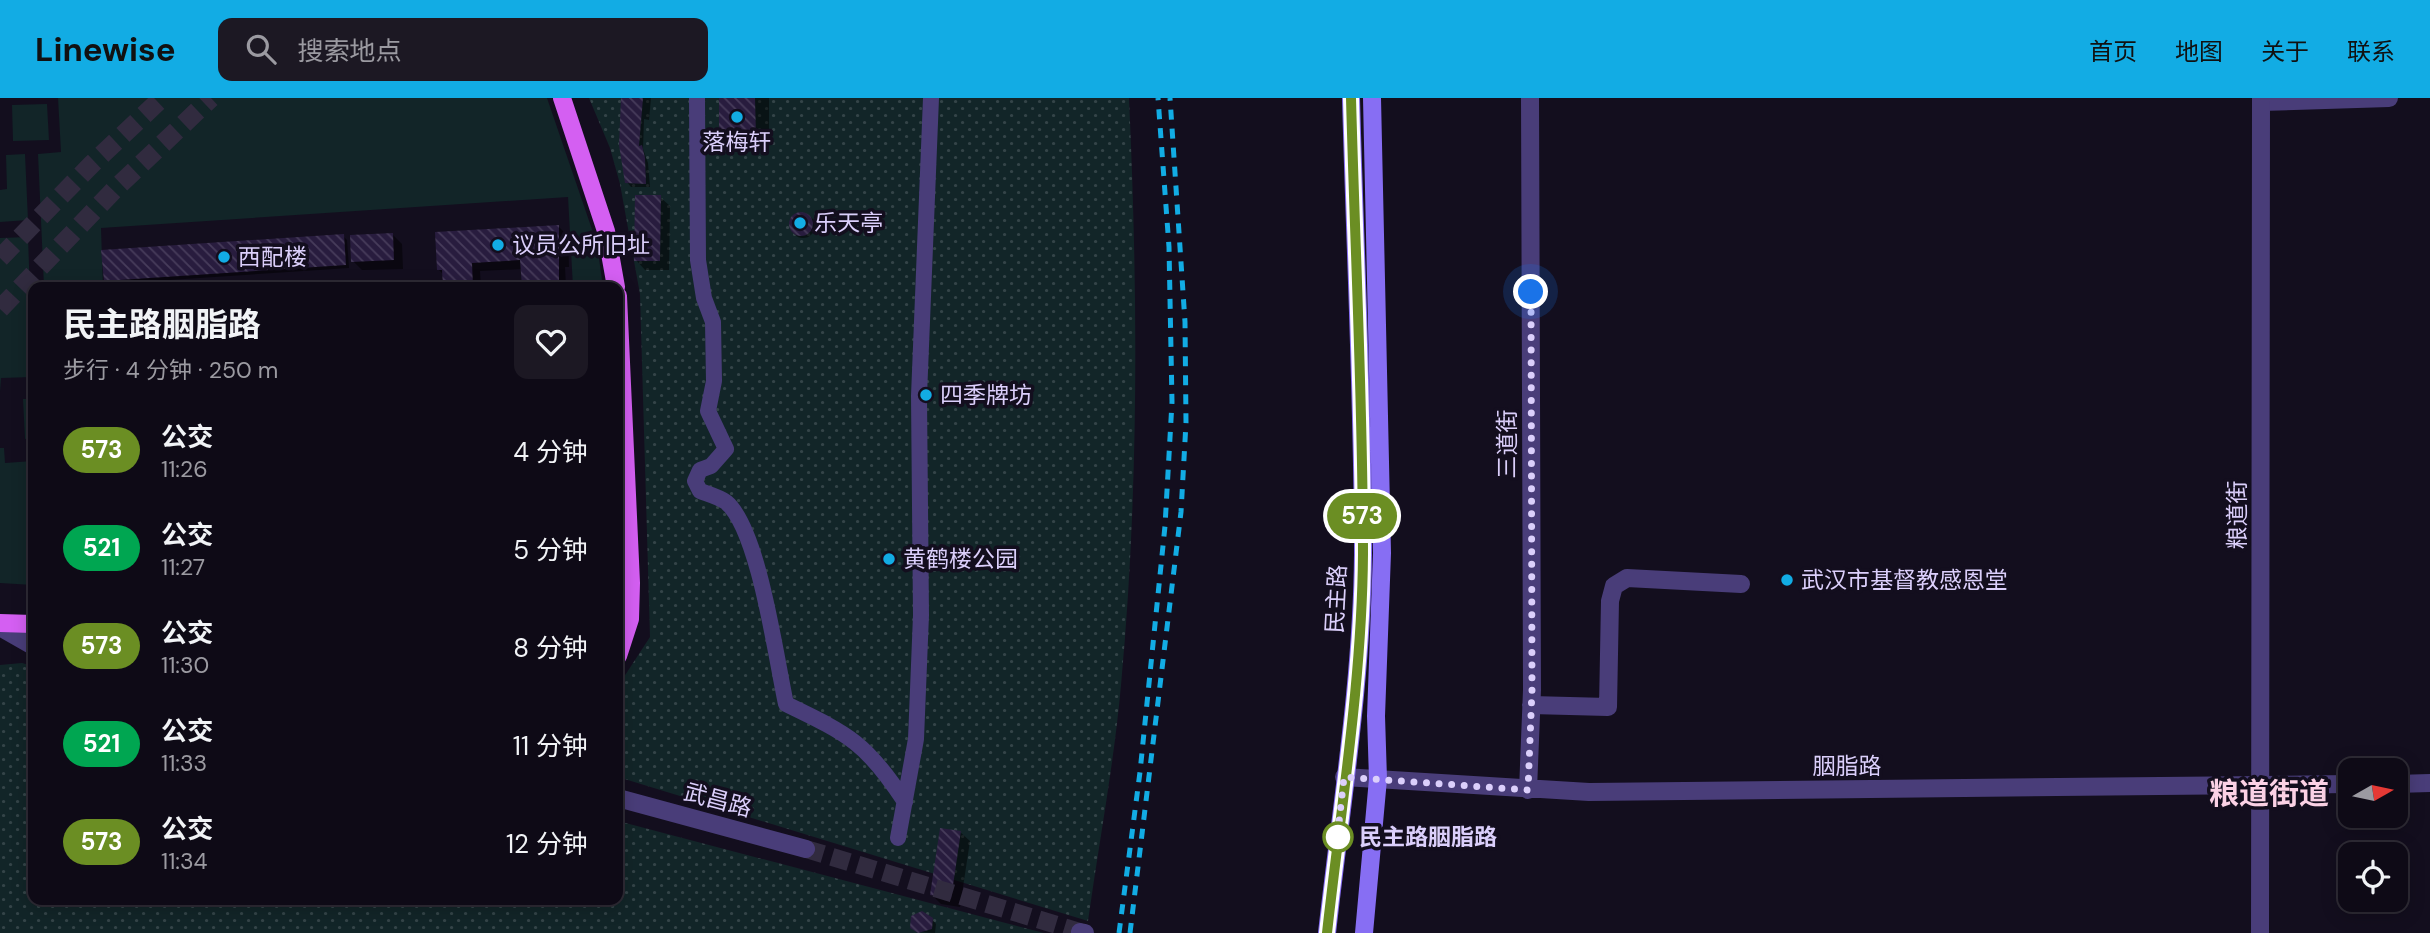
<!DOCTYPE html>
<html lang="zh">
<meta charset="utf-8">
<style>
body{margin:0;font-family:"DM Sans","Noto Sans SC",sans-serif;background:#1c1823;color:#f1f3f6;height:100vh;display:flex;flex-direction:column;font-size:26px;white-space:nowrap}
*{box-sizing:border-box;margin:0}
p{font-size:23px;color:#9b9aa1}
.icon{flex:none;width:38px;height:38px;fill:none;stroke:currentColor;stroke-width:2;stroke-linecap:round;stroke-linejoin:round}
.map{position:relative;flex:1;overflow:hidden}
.details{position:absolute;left:28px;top:184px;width:595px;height:623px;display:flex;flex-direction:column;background:#0e0a16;border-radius:14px;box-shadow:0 4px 18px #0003,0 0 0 2px #2e2b35}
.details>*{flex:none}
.badge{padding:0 14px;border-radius:23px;font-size:24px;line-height:46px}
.needle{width:46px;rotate:81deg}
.buttons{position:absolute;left:2338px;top:660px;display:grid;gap:14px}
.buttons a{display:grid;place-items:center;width:70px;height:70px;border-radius:14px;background:#0e0a16;box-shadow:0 4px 18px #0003,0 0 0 2px #2e2b35;font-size:35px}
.you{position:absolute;width:35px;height:35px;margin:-18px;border:5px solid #fff;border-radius:50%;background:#1a73e8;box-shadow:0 0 0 10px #1a73e833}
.map>.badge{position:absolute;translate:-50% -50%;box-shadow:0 0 0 4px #fff}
.round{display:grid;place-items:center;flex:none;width:74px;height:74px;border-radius:14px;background:#1c1823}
.overview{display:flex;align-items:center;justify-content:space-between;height:119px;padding:0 35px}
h1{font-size:33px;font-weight:700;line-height:52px}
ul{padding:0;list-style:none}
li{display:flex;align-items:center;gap:21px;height:98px;padding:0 35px}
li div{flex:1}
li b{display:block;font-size:26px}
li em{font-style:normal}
li .badge{min-width:77px;font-weight:700;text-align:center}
header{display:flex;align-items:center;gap:42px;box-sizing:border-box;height:98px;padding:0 35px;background:#12ace4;color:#111}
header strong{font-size:33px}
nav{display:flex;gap:38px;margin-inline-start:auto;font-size:24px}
.search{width:490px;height:63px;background:#1c1823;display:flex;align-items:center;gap:18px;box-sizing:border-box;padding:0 24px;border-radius:14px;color:#9b9aa1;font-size:26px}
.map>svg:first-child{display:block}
.grass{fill:#122528}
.park{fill:url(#park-dots)}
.shadow{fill:#0007}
.building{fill:url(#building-back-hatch)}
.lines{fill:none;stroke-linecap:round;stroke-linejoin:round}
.tertiary-tunnel{stroke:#312b3f;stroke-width:18;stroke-dasharray:18 9;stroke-linecap:butt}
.trunk-tunnel{stroke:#312b3f;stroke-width:19;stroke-dasharray:19 10;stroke-linecap:butt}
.pedestrian{stroke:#493d79;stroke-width:16}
.minor{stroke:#493d79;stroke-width:18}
.tertiary{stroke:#493d79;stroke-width:18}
.secondary{stroke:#876ef3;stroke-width:18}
.primary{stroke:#d45ff2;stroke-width:18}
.rail{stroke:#12ace4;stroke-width:5;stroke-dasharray:10 9;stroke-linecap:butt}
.line-casing{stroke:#fff;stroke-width:16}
.line{stroke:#6b8e23;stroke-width:10}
.walk{stroke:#dbcffb;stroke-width:7;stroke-dasharray:0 12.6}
.poi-dot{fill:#12ace4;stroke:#130e1e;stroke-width:2.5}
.stop-dot{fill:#fff;stroke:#6b8e23;stroke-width:3.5}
.labels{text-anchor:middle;stroke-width:7;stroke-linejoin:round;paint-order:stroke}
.poi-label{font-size:23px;fill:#dbcffb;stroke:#130e1e;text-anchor:start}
.street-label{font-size:23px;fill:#dbcffb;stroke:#130e1e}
.stop-label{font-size:23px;font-weight:bold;fill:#dbcffb;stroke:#130e1e;text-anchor:start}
.district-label{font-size:30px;font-weight:bold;fill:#fbd1e5;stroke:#130e1e}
</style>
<header>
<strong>Linewise</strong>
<div class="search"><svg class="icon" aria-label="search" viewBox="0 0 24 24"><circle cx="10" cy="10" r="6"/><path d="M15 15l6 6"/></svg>搜索地点</div>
<nav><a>首页</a><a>地图</a><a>关于</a><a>联系</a></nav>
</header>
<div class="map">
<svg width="2430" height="835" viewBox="0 0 2430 835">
<defs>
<pattern id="park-dots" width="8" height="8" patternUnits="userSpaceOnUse" patternTransform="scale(1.75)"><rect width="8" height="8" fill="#122528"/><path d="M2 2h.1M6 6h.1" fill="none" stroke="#344448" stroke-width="1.8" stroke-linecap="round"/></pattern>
<pattern id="building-back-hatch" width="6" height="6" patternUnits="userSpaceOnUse" patternTransform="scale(1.75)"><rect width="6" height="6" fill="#281c3e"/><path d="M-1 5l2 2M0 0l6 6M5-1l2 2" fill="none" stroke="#473c5b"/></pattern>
</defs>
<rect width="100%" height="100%" fill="#130e1e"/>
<!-- grass -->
<path class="grass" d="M58,0H547L597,146L603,189H573L568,99L101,130L103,189H44L38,56L61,54Z
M47,6L49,42L13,43L12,7Z
M25,56L28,122L0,124V92L7,91L6,57Z
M28,139L33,279L1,280L0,294V140Z
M23,301H33V340L25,341Z
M0,350H4L5,365L33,363V487L0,485Z"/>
<!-- park -->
<path class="park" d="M589,0H1129C1138,196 1139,392 1121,587C1114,666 1099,744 1088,823L618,679V588L650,539L640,196L620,86L610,50Z
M22,565L33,568V802H618V723L1044,835H0V567Z"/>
<!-- shadow -->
<path class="shadow" d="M622,0H651L649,22L644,21L643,51L648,65L650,89H631L627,84Z
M721,0H769V51H735L721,37Z
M660,99L670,108L669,172H645L636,162Z
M791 128a12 12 0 1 1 24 0a12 12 0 1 1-24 0Z
M559,129L568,138L569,169H565L566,189H524L523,171L480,173L481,189H445L444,177L439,172Z
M393,137L402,146L403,171L362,172L353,163Z
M343,138L347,142L349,170L109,186L105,182Z
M960,734L970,743L960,809L941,806L932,797Z
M932,821L936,826L935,835L916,834Z"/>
<!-- building -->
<path class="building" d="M621,0H643L639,48L642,47L645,60L646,86L625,85L619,47Z
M719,0H755L756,38H719Z
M635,97H661L660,163H634Z
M789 126a12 12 0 1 1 24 0a12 12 0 1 1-24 0Z
M559,127V189H522L520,162L472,165L473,189H443L442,172H437L435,134Z
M393,135L394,162L351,164L350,137Z
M344,136L346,167L104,183L101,152Z
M940,730L961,733L951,801L930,797Z
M922,813L933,820L932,831L918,835L910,830L911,818Z"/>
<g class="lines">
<!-- tertiary-tunnel -->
<path class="tertiary-tunnel" d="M806,751L1080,834"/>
<!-- trunk-tunnel -->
<path class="trunk-tunnel" d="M0,160L92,66L162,0
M0,211L115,91L211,0"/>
<!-- pedestrian -->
<path class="pedestrian" d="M697,0L698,162L704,200L713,224L714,283L708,313L726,351L711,368L700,372L695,383L700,393C708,396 719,399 726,404C759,431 776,561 786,606C848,636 866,644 905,704
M898,740L916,641L921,517L919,298L931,0"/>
<!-- minor -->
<path class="minor" d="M2261,4L2389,0
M0,529L33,548
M1531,607L1608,609L1610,503L1614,488L1627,480L1741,486
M1344,679L1589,694L2350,686
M2396,686L2430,685
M1528,692L1532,592L1530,0"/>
<!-- tertiary -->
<path class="tertiary" d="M618,700L806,751
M1080,834L1085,835
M2260,835L2261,0"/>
<!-- secondary -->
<path class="secondary" d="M1327,835C1341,709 1362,583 1363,456C1363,304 1355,152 1351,0
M1364,835L1378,681L1376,618L1382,455L1372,0"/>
<!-- primary -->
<path class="primary" d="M562,0L606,133L616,189
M618,198L631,485L630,521L618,558
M0,525L33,526"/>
<!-- rail -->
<path class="rail" d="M1119,835L1140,674L1165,428L1172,304L1169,149L1158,0
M1130,835L1181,414L1186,325L1185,224L1170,0"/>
</g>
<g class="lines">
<defs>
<path id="line" d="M1327,835C1341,708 1362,583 1363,456C1363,304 1355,152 1351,0"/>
</defs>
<!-- line casing -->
<use href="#line" class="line-casing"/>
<!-- line -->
<use href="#line" class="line"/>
<!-- walk -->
<path class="walk" d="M1338,739L1337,743L1344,679L1528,692L1532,592L1531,194"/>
</g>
<!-- markers -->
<g class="poi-dot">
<circle cx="737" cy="19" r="7"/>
<circle cx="800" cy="125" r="7"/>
<circle cx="498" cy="147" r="7"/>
<circle cx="224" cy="159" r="7"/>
<circle cx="926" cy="297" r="7"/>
<circle cx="889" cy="461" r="7"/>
<circle cx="1787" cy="482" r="7"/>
</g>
<circle class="stop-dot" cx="1338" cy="739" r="14"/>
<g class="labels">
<!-- poi labels -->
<g class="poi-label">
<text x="737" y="52" text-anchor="middle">落梅轩</text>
<text x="814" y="133">乐天亭</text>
<text x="512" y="155">议员公所旧址</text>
<text x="238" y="167">西配楼</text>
<text x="940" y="305">四季牌坊</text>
<text x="903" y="469">黄鹤楼公园</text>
<text x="1801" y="490">武汉市基督教感恩堂</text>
</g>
<!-- street labels -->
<g class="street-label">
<text transform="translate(1507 346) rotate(-90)" y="8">三道街</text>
<text transform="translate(2237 417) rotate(-90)" y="8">粮道街</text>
<text transform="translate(1336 501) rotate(-87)" y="8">民主路</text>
<text x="1847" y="676">胭脂路</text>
<text transform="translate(718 702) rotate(15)" y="8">武昌路</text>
</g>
<!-- stop labels -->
<g class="stop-label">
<text x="1359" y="747">民主路胭脂路</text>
</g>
<!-- district labels -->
<g class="district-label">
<text x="2269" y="706">粮道街道</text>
</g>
</g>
</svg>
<div class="buttons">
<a><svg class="needle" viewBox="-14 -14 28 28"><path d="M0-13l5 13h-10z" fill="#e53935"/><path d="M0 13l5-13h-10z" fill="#9b9aa1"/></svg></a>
<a><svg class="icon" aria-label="locate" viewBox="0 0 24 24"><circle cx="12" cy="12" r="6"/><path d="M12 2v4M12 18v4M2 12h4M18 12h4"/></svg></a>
</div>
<div class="you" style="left:1531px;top:194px"></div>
<b class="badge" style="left:1362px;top:418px;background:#6b8e23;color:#fff">573</b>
<section class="details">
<div class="overview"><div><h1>民主路胭脂路</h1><p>步行 · 4 分钟 · 250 m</p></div><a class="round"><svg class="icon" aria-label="heart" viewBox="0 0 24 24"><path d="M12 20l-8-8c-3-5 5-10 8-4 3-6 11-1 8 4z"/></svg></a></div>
<ul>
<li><span class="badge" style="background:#6b8e23;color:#fff">573</span><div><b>公交</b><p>11:26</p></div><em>4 分钟</em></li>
<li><span class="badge" style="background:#00a651;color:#fff">521</span><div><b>公交</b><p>11:27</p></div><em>5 分钟</em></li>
<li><span class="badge" style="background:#6b8e23;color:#fff">573</span><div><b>公交</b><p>11:30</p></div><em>8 分钟</em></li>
<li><span class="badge" style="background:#00a651;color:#fff">521</span><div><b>公交</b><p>11:33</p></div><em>11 分钟</em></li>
<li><span class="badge" style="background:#6b8e23;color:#fff">573</span><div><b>公交</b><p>11:34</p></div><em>12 分钟</em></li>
</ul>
</section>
</div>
